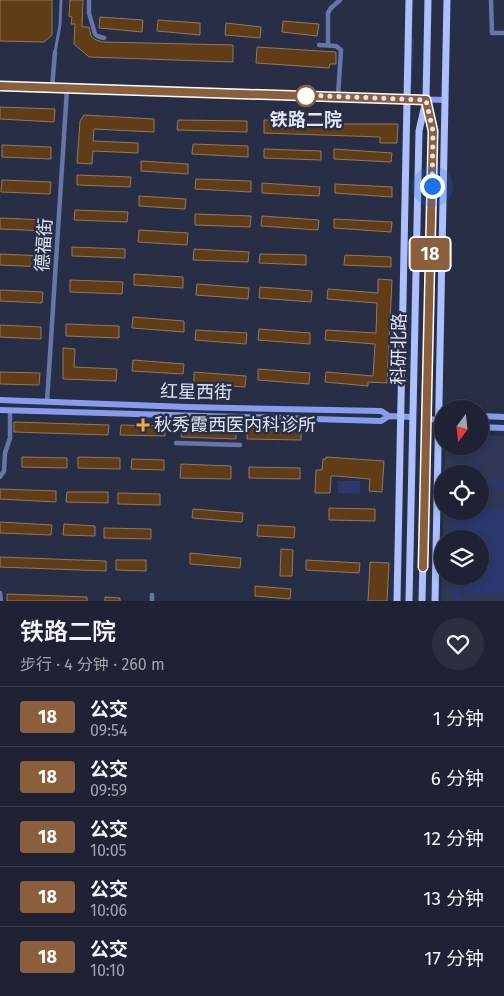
<!DOCTYPE html>
<html lang="zh">
<meta charset="utf-8">
<style>
body{margin:0;font-family:"Fira Sans","Noto Sans SC",sans-serif;background:#2b2f40;color:#f1f3f6;height:100vh;display:flex;flex-direction:column;font-size:19px;white-space:nowrap}
*{box-sizing:border-box;margin:0}
p{font-size:16px;color:#a1a4ac}
.icon{flex:none;width:28px;height:28px;fill:none;stroke:currentColor;stroke-width:2;stroke-linecap:round;stroke-linejoin:round}
.map{position:relative;height:601px;overflow:hidden}
.side{display:flex;flex-direction:column;background:#1e2234;flex:1}
.side>*{flex:none}
.badge{padding:0 10px;border-radius:4px;font-size:18px;line-height:32px}
.needle{width:32px;rotate:195deg}
.buttons{position:absolute;left:434px;top:400px;display:grid;gap:10px}
.buttons a{display:grid;place-items:center;width:55px;height:55px;border-radius:50%;background:#1e2234;box-shadow:0 2px 8px #0003,0 0 0 1px #3c3f4f;font-size:25px}
.you{position:absolute;width:25px;height:25px;margin:-12px;border:4px solid #fff;border-radius:50%;background:#1a73e8;box-shadow:0 0 0 8px #1a73e833}
.map>.badge{position:absolute;translate:-50% -50%;box-shadow:0 0 0 2px #fff}
.round{display:grid;place-items:center;flex:none;width:52px;height:52px;border-radius:26px;background:#2b2f40}
.overview{display:flex;align-items:center;justify-content:space-between;height:85px;padding:0 20px}
h1{font-size:24px;font-weight:600;line-height:38px}
ul{padding:0;list-style:none}
li{display:flex;align-items:center;gap:15px;height:60px;padding:0 20px;border-top:1px solid #3c3f4f}
li div{flex:1}
li b{display:block;font-size:19px}
li em{font-style:normal}
li .badge{min-width:55px;font-weight:700;text-align:center}
.map>svg:first-child{display:block}
.built{fill:#303855}
.green{fill:#2c386e}
.building{fill:#603d16;stroke:#907862}
.lines{fill:none;stroke-linecap:round;stroke-linejoin:round}
.pedestrian{stroke:#6776a9;stroke-width:3}
.minor{stroke:#6776a9;stroke-width:4.5}
.secondary{stroke:#869def;stroke-width:6}
.primary{stroke:#acbffe;stroke-width:7}
.line-casing{stroke:#fff;stroke-width:11}
.line{stroke:#8b5e3c;stroke-width:8}
.walk{stroke:#e0e5f5;stroke-width:5;stroke-dasharray:0 9}
.stop-dot{fill:#fff;stroke:#8b5e3c;stroke-width:2.5}
.poi-dot{fill:#f6a247;stroke:#282e46;stroke-width:2}
.labels{text-anchor:middle;stroke-width:5;stroke-linejoin:round;paint-order:stroke}
.stop-label{font-size:18px;font-weight:bold;fill:#e0e5f5;stroke:#282e46}
.street-label{font-size:18px;fill:#e0e5f5;stroke:#282e46}
.poi-label{font-size:18px;fill:#e0e5f5;stroke:#282e46;text-anchor:start}
</style>
<div class="map">
<svg width="504" height="601" viewBox="0 0 504 601">
<rect width="100%" height="100%" fill="#282e46"/>
<!-- built -->
<path class="built" d="M480,435L504,436V601H442V573V576H480V539H443L444,511H480V474H445V446H480Z"/>
<!-- green -->
<path class="green" d="M411,38L414,39L412,85H410Z
M493,479L504,482V490L492,487L480,489V481Z
M338,481H360V494L338,493Z
M480,508L504,509V594L462,593V576H480V539H462L463,511H480Z
M453,511H461L460,539H452Z
M452,576H460V591L463,601H454L452,590Z"/>
<!-- building -->
<path class="building" d="M0,0H52V35L44,42L0,41Z
M70,0H83L82,27H89L91,36L96,40L103,42L233,45V62L89,57L74,44L75,24H71L72,17L69,16Z
M100,17L143,20L142,32L99,28Z
M158,20L200,23V35L157,31Z
M283,21L319,24L317,36L282,32Z
M226,23L261,27L260,38L225,35Z
M257,47L336,52V64H330L329,68L256,63Z
M0,107L55,109L54,122L0,119Z
M84,115L154,119V132L94,129L93,141L138,143V153L93,151L92,164L77,163L80,121Z
M178,120L247,121V132L177,130Z
M264,120L323,122L322,126L339,127V124H398L397,143H380V137L264,133Z
M193,144L248,146V157L192,154Z
M2,145L51,147V159L2,157Z
M264,149L321,151V160L264,158Z
M334,149L392,153L391,162L334,159Z
M141,161L188,164V174L141,171Z
M77,175L131,177L130,187L77,185Z
M196,179L251,181V192L195,189Z
M2,180L51,182L50,194L1,192Z
M262,183L320,187L319,196L262,193Z
M335,184L392,187V197L335,193Z
M139,196L186,199L185,209L139,206Z
M75,210L128,212L127,222L74,220Z
M195,214L251,216L250,227L195,225Z
M262,216L319,220L318,230L261,226Z
M0,218L47,220V231L0,229Z
M334,219L392,222L391,232L334,228Z
M139,230L188,233L187,245L138,242Z
M72,247L125,249V258L72,256Z
M194,249L249,252L248,262L193,260Z
M0,254L44,256V267L0,265Z
M260,254L306,255V265L259,263Z
M345,255L391,257V267L344,265Z
M134,274L183,277V288L134,285Z
M378,279L392,280L387,383L368,382V386L325,382L326,372L373,376L375,344L325,340L326,330L376,333L377,303L327,299L328,289L378,293Z
M70,280L123,282L122,294L70,292Z
M197,284L249,288L248,299L196,295Z
M260,287L312,291L311,302L259,298Z
M0,290L43,292L42,303L0,301Z
M133,317L184,321V332L132,328Z
M66,324L119,326V338L66,336Z
M0,325L41,327V339L0,337Z
M259,329L310,333V344L258,340Z
M196,330L247,333L246,344L195,340Z
M63,348L75,349L74,367L117,369L116,381L63,379Z
M133,360L184,364L183,374L132,371Z
M258,369L310,373L309,384L258,380Z
M0,372L40,373L39,385L0,384Z
M194,372L246,376L245,387L194,383Z
M14,422L109,425L108,435L14,432Z
M121,425L165,426V436L120,435Z
M182,427L236,428V439L181,437Z
M247,428L301,430V440L247,439Z
M22,457L67,458V468L22,467Z
M78,457L120,458V469L78,468Z
M326,457L384,461L382,492L369,491L370,479L336,476H331L330,493H315L316,470H322L323,459H326Z
M132,459L164,460V470L131,469Z
M181,464L231,466V479L180,478Z
M249,467L300,468V479L249,478Z
M0,489L56,491V502L0,499Z
M67,492H108V503L66,502Z
M118,493L160,494V505L118,504Z
M329,508L375,509V521L329,520Z
M193,509L243,513L242,522L192,518Z
M0,522L52,525L51,535L0,533Z
M64,524L95,526V536L63,535Z
M258,525L295,527L294,538L257,536Z
M104,528L151,529V539L104,538Z
M281,549L293,550L292,576H280Z
M190,553L241,558L240,568L190,564Z
M0,557L106,561V571L0,567Z
M116,560H146V571L116,570Z
M306,560L360,563L359,573L306,570Z
M370,562L389,563L387,601H368Z
M255,586L291,589L290,599L255,596Z
M7,594L87,597V601H7Z
M105,597L120,598V601H105Z"/>
<g class="lines">
<!-- pedestrian -->
<path class="pedestrian" d="M55,52L60,25L61,0"/>
<!-- minor -->
<path class="minor" d="M89,0V13L95,34L97,36L104,38
M491,0L492,33H504
M319,45L336,46L341,50L338,96
M328,45V13L331,8L340,0
M52,88L55,52
M47,402L67,89
M176,443L240,445
M0,477L4,471L5,453L10,438V410
M0,593L1,601
M152,601V595"/>
<!-- secondary -->
<path class="secondary" d="M0,86L445,100
M0,400L187,407L381,411L389,416L381,421L0,410
M389,416L412,417
M480,416L504,417
M426,419L442,420
M480,427L504,428"/>
<!-- primary -->
<path class="primary" d="M397,601L409,0
M409,601L419,131L426,100L428,0
M422,601L433,131L427,102
M435,601L447,0"/>
</g>
<g class="lines">
<defs>
<path id="line" d="M0,86L426,100L433,131L423,567"/>
</defs>
<!-- line casing -->
<use href="#line" class="line-casing"/>
<!-- line -->
<use href="#line" class="line"/>
<!-- walk -->
<path class="walk" d="M306,96L300,95L426,100L433,131L432,186"/>
</g>
<!-- markers -->
<circle class="stop-dot" cx="306" cy="96" r="10"/>
<path class="poi-dot" d="M140.5 417.5h5v5h5v5h-5v5h-5v-5h-5v-5h5z"/>
<g class="labels">
<!-- stop labels -->
<g class="stop-label">
<text x="306" y="126">铁路二院</text>
</g>
<!-- street labels -->
<g class="street-label">
<text transform="translate(44 245) rotate(-86)" y="6">德福街</text>
<text transform="translate(399 349) rotate(-89)" y="6">科研北路</text>
<text transform="translate(196 392) rotate(1)" y="6">红星西街</text>
</g>
<!-- poi labels -->
<g class="poi-label">
<text x="154" y="431">秋秀霞西医内科诊所</text>
</g>
</g>
</svg>
<div class="buttons">
<a><svg class="needle" viewBox="-14 -14 28 28"><path d="M0-13l5 13h-10z" fill="#e53935"/><path d="M0 13l5-13h-10z" fill="#a1a4ac"/></svg></a>
<a><svg class="icon" aria-label="locate" viewBox="0 0 24 24"><circle cx="12" cy="12" r="6"/><path d="M12 2v4M12 18v4M2 12h4M18 12h4"/></svg></a>
<a><svg class="icon" aria-label="layers" viewBox="0 0 24 24"><path d="M12 4l9 5-9 5-9-5zM3 14l9 5 9-5"/></svg></a>
</div>
<div class="you" style="left:432px;top:186px"></div>
<b class="badge" style="left:430px;top:254px;background:#8b5e3c;color:#fff">18</b>
</div>
<section class="side">
<div class="overview"><div><h1>铁路二院</h1><p>步行 · 4 分钟 · 260 m</p></div><a class="round"><svg class="icon" aria-label="heart" viewBox="0 0 24 24"><path d="M12 20l-8-8c-3-5 5-10 8-4 3-6 11-1 8 4z"/></svg></a></div>
<ul>
<li><span class="badge" style="background:#8b5e3c;color:#fff">18</span><div><b>公交</b><p>09:54</p></div><em>1 分钟</em></li>
<li><span class="badge" style="background:#8b5e3c;color:#fff">18</span><div><b>公交</b><p>09:59</p></div><em>6 分钟</em></li>
<li><span class="badge" style="background:#8b5e3c;color:#fff">18</span><div><b>公交</b><p>10:05</p></div><em>12 分钟</em></li>
<li><span class="badge" style="background:#8b5e3c;color:#fff">18</span><div><b>公交</b><p>10:06</p></div><em>13 分钟</em></li>
<li><span class="badge" style="background:#8b5e3c;color:#fff">18</span><div><b>公交</b><p>10:10</p></div><em>17 分钟</em></li>
</ul>
</section>
